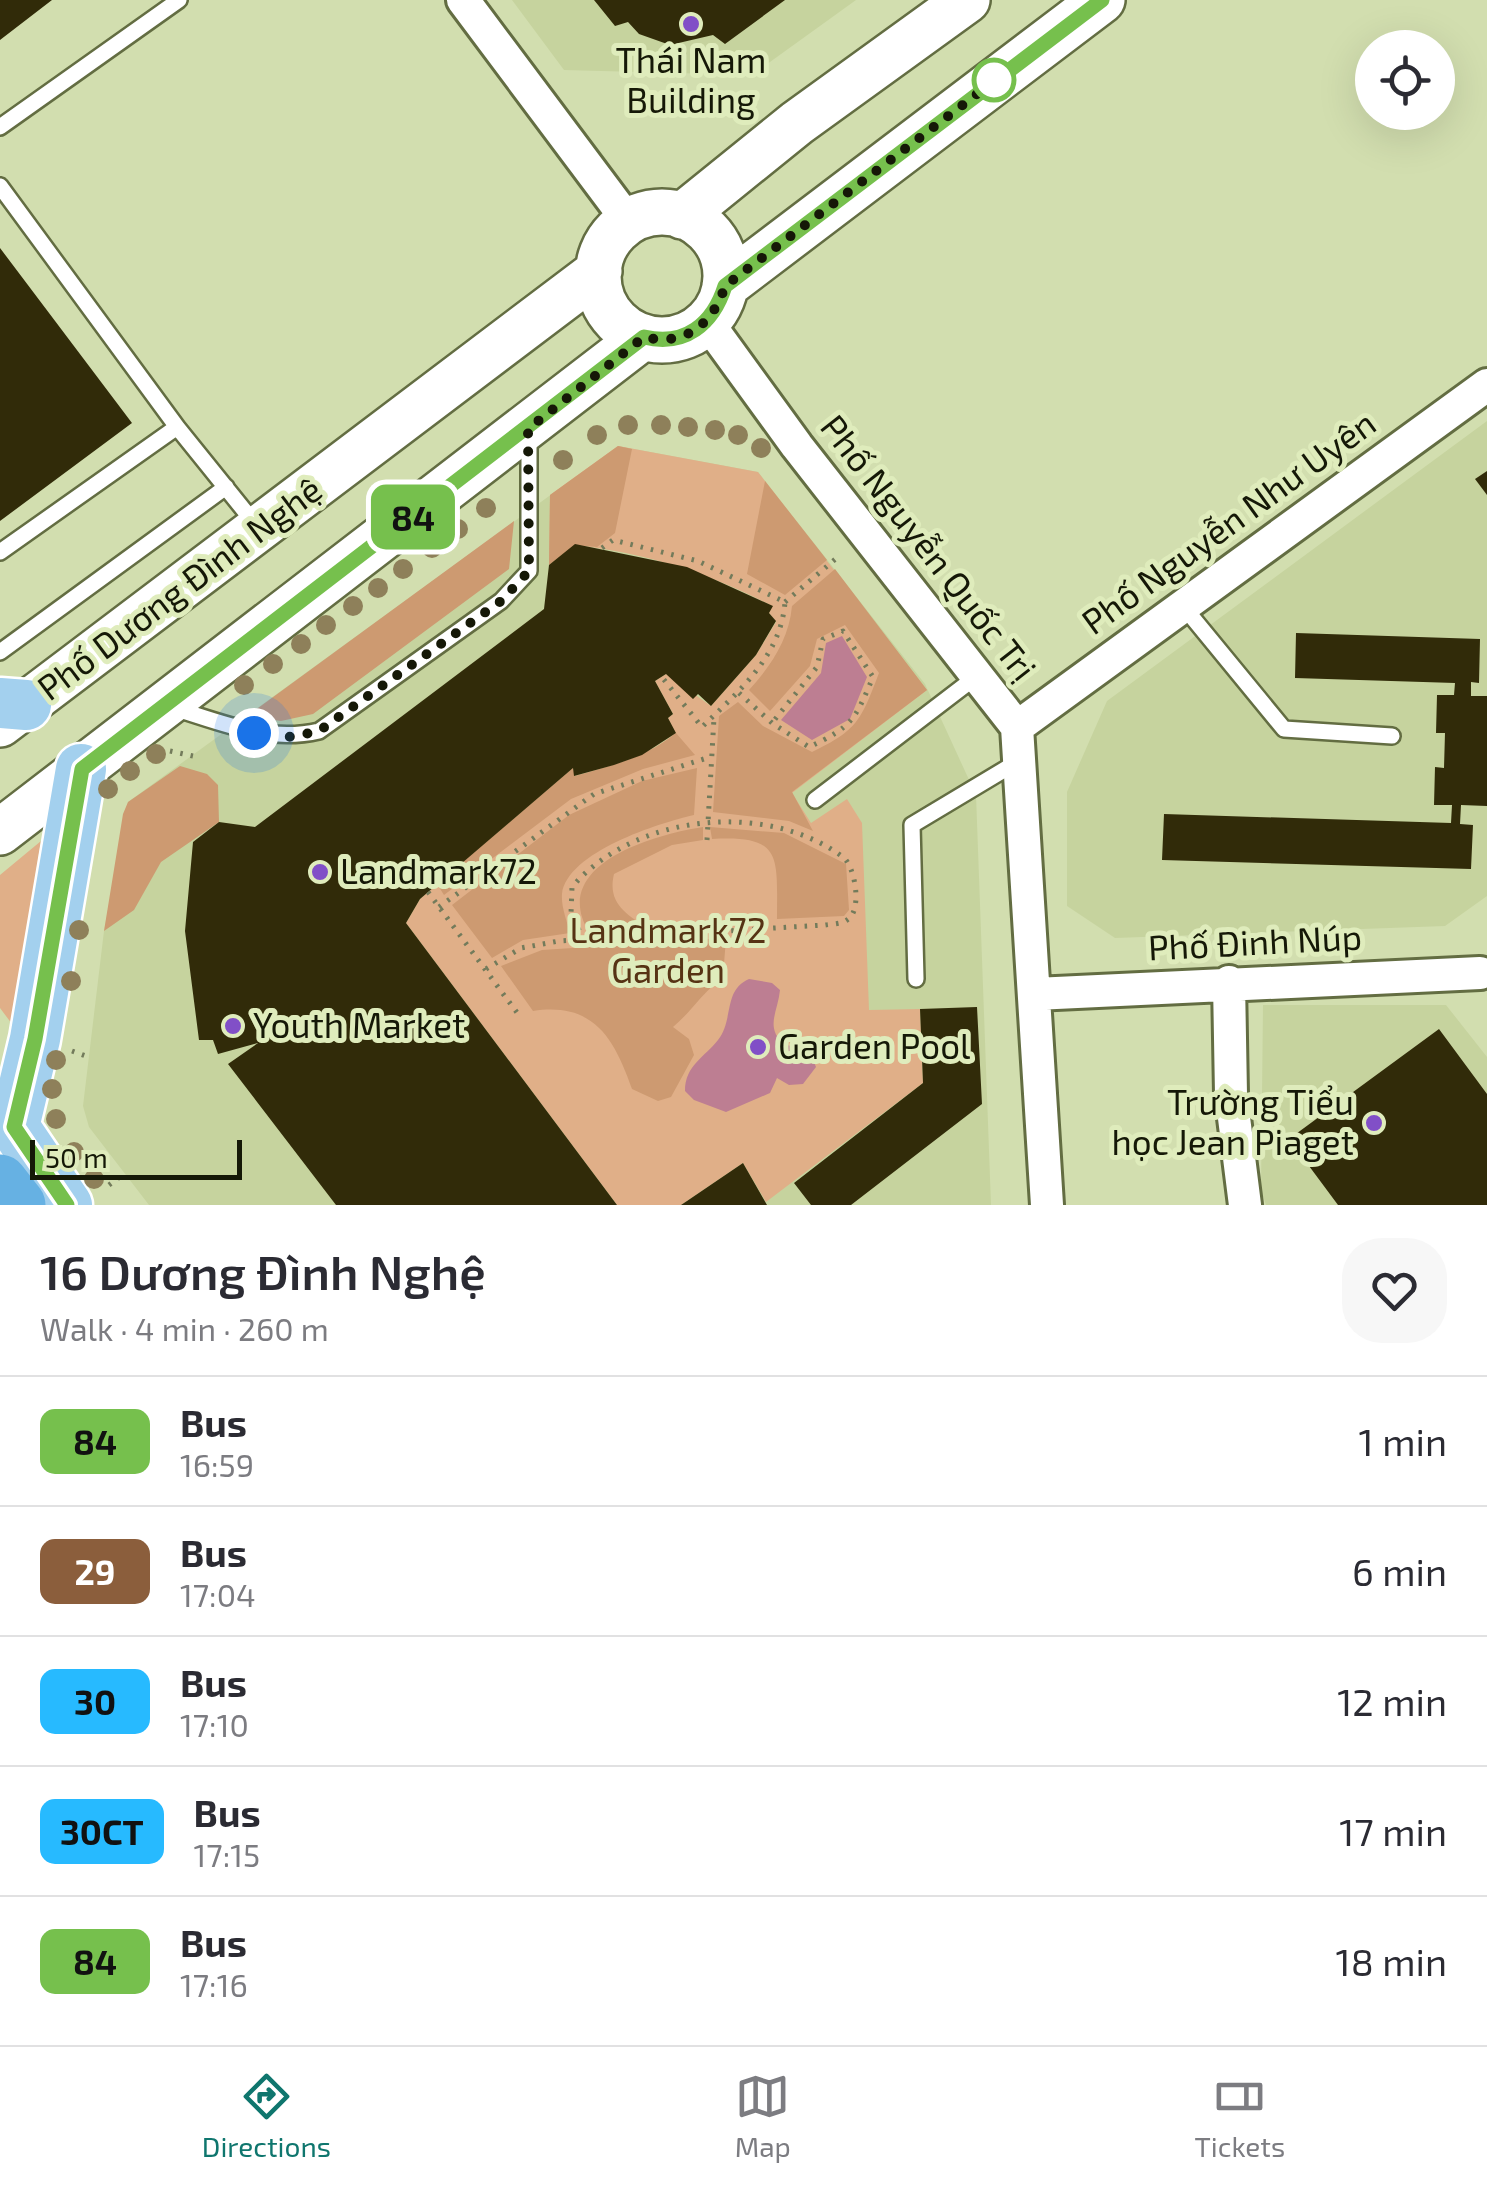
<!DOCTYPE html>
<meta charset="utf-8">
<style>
body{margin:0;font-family:"Exo 2",sans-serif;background:#f7f7f7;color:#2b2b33;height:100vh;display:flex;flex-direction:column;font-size:38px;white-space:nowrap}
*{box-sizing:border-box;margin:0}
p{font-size:32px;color:#7c7c81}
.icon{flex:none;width:55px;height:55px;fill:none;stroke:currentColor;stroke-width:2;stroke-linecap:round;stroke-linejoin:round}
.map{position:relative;height:1205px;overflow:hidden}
.panel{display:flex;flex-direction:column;background:#fff;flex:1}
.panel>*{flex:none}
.badge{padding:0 20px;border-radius:15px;font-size:35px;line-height:65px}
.fabs{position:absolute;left:1355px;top:30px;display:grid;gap:20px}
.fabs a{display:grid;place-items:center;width:100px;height:100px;border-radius:50%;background:#fff;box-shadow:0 10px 40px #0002;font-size:50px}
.scale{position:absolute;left:30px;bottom:25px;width:212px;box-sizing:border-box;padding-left:10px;border:5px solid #151807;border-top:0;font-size:28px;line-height:35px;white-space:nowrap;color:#151807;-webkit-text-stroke:8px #dfecbc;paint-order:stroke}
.you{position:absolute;width:50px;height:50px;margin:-25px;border:8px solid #fff;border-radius:50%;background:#1a73e8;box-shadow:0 0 0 15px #1a73e833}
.map>.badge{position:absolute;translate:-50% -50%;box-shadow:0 0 0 5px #fff}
.round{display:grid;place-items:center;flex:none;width:105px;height:105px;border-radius:40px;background:#f7f7f7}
.overview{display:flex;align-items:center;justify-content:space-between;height:170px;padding:0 40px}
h1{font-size:48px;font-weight:600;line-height:75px}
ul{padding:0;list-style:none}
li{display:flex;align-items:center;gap:30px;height:130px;padding:0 40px;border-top:2px solid #e1e1e2}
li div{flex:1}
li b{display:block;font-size:38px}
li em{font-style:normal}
li .badge{min-width:110px;font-weight:700;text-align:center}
.tab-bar{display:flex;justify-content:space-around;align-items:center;height:140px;border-top:2px solid #e1e1e2;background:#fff;font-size:28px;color:#7c7c81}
.tab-bar a{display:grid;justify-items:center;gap:5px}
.tab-bar .current{color:#0f766e}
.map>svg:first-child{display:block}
.built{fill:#c6d39e}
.green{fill:#e0af88}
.forest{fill:#cd9a71}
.water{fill:#bd7e92}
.building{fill:#312b09}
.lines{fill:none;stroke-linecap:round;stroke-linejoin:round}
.lane-casing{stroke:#636d42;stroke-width:20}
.street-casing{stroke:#636d42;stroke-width:38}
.secondary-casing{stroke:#636d42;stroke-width:50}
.primary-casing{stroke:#fff;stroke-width:55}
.highway-casing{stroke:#fff;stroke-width:60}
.path{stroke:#737b5b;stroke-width:5;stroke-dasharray:2.5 8;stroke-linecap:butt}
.lane{stroke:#fff;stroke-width:15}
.street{stroke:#fff;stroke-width:32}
.secondary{stroke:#fff;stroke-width:45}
.primary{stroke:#a3d0ee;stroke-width:50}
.highway{stroke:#66b1e3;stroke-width:55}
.tree{fill:#8e805a}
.line-casing{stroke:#fff;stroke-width:22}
.line{stroke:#76c04d;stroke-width:15}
.walk{stroke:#151807;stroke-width:10;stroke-dasharray:0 18}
.poi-dot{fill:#814fc7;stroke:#dfecbc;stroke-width:4}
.stop-dot{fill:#fff;stroke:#76c04d;stroke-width:5}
.labels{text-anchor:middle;stroke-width:10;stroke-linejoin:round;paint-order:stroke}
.poi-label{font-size:35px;fill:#151807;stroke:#dfecbc;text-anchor:start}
.street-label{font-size:35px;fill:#151807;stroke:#dfecbc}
.park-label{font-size:35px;fill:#563314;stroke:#dfecbc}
</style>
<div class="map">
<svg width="1487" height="1205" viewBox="0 0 1487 1205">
<rect width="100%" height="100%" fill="#d2deaf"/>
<!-- built -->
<path class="built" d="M512,0H856L752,75L564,70Z
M1487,421V896L1445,926L1115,938L1067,906V792L1107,701Z
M618,446L758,472L925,684L976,795L991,1205H149L89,1127L83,1106L104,931L128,802Z
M1263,1005H1446L1487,1057V1205H1266L1261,1190Z"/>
<!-- green -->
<path class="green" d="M618,446L758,472L927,690L792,793L811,823L847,799L862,823L869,1010L920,1009L923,1083L766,1202L743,1163L681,1205H617L406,923L420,899L573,768L575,776C610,766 646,758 675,733L668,718L673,714L655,681L666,674L711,706L756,655L776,622L769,613L772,606C709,573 646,553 575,545L549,565L550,495Z
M41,841L12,1024L0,1008V875Z"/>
<!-- forest -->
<path class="forest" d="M618,446L632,449L615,533L597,547L575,545L549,565L550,495Z
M765,481L827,560L785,595L747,574Z
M514,521L509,569L313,714L281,721L247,716Z
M835,569L927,690L792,792L813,831L789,821L713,812L719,716L738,702L763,726L812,752C858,730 861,720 879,673L845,625L817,639L810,666L770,711L749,690C771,666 789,639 792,606Z
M676,733L695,755L643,769L571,799L444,895L437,884L573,768L575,776C611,766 647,757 676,733Z
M180,766L207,774L218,785L219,822L161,862L134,910L104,931L123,814L128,802Z
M697,768L694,815C659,823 567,852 562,894C561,907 567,921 570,933L523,940L492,958L452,905L569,815L642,781Z
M703,827V840L672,845L614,874C607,903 626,914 649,929L590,934C547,866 651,835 703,827Z
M710,827L784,833L846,864L849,910L844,916L777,919C777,856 783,835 712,839Z
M726,938L723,977C702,993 692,1011 673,1027L689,1039L694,1055L671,1097L658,1101L632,1089C614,1038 594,1002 533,1011L501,966L542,950Z"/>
<!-- water -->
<path class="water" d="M842,636L867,677L850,719L812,740L781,720L821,673L826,643Z
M749,979L772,983L780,990C778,1012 764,1028 785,1045L808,1048L816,1067L803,1084L789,1085L777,1078L770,1093L726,1112L694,1100L685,1091C685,1065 705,1057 718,1040C734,1020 723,990 749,979Z"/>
<!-- building -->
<path class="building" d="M0,0H52L0,40Z
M594,0H785L725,44L713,35L670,45L639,34L628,22L615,26Z
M0,248L132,423L0,521Z
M1487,471V495L1475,479Z
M575,544L687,567L773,606L769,613L776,621L756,655L711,706L698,694L693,699L666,674L655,681L673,714L668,718L676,733L642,755L614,765L574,776L573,768L420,899L406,923L617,1205H336L228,1064L258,1043L218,1054L213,1040H199L185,931L193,842L219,822L255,827L544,609L549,565Z
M1296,633L1480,639L1479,683L1471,682V696H1487V806L1461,805L1460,824L1473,825L1471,869L1162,860L1164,814L1451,823L1452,805H1434L1435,767L1444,768L1445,733H1436L1437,695H1454L1455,683L1295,678Z
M977,1007L982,1104L851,1205H811L794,1183L923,1083L920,1009Z
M1439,1029L1487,1094V1205H1338L1289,1139Z
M743,1163L767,1205H681L687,1201Z"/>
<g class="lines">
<defs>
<path id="lane" d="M0,127L179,0
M0,186L177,427L0,552
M177,427L256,525
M1183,606L1284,729L1392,736
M0,652L226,487
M174,708C223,723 268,743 319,731L501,601L529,571V434
M815,800L977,676
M916,979L912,825L1017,762"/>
<path id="street" d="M463,0L629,222
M707,322L797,446L1017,727L1047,1205
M1017,727L1487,385
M1229,982L1231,1094L1245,1205
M1035,994L1480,973"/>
<path id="secondary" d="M598 276a64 64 0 1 1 128 0a64 64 0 1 1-128 0Z
M682,216L797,123L967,0
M725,286L1102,0
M0,724L599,271
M0,832L643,337"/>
<path id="primary" d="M0,703L26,705
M0,1106L67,1205
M14,1127L35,1039L81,769"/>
<path id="highway" d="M0,1182L18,1205"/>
</defs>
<!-- lane casing -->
<use href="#lane" class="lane-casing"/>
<!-- street casing -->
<use href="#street" class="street-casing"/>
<!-- secondary casing -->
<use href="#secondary" class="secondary-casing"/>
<!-- primary casing -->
<use href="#primary" class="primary-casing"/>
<!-- highway casing -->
<use href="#highway" class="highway-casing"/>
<!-- path -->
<path class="path" d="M602,548L613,540L698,561L785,602C781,656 739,691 702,727L661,676
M785,602L839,556
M739,693L772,723L809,747C852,727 855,720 873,677L843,631L823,639L817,667L772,723
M170,751L193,756
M707,840L714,718
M428,892L518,1014
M439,907L594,794L710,757
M737,931L739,950
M486,969L521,948L559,941L825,925C831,924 842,924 847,920C863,911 855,866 843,857C766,800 634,814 572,887L571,914L584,940
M72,1051L86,1056
M109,1185L125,1173"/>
<!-- lane -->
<use href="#lane" class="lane"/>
<!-- street -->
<use href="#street" class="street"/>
<!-- secondary -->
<use href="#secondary" class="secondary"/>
<!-- primary -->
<use href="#primary" class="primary"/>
<!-- highway -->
<use href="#highway" class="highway"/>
</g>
<!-- trees -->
<g class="tree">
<circle cx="628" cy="425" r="10"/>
<circle cx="661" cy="425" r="10"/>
<circle cx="688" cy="427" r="10"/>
<circle cx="715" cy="430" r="10"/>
<circle cx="597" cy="435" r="10"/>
<circle cx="738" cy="435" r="10"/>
<circle cx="761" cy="448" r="10"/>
<circle cx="563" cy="460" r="10"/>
<circle cx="486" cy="508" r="10"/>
<circle cx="458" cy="529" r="10"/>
<circle cx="432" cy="548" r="10"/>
<circle cx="403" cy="569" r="10"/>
<circle cx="378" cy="588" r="10"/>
<circle cx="353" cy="606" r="10"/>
<circle cx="326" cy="625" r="10"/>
<circle cx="301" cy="644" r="10"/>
<circle cx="273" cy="664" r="10"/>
<circle cx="244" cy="685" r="10"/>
<circle cx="156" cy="754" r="10"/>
<circle cx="130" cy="771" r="10"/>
<circle cx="108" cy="789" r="10"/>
<circle cx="79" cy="930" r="10"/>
<circle cx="71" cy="981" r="10"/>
<circle cx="56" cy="1060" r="10"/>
<circle cx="52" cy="1089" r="10"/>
<circle cx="56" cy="1119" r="10"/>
<circle cx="74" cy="1152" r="10"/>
<circle cx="94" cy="1179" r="10"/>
</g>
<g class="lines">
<defs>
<path id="line" d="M67,1205L14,1127L35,1039L82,769L644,337C685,347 713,324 725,286L1102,0"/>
</defs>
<!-- line casing -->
<use href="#line" class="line-casing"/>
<!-- line -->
<use href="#line" class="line"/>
<!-- walk -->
<path class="walk" d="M254,733L292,737L319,731L501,601L529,571L528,429L644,337C685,347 713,324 725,286L1006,72L994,80"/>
</g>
<!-- markers -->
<g class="poi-dot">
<circle cx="691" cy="24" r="10"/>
<circle cx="320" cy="872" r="10"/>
<circle cx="233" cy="1026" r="10"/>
<circle cx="758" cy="1047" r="10"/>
<circle cx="1374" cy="1123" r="10"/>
</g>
<circle class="stop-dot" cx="994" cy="80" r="20"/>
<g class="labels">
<!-- poi labels -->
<g class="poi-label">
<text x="691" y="73" text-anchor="middle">Thái Nam<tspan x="691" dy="40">Building</tspan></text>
<text x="340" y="884">Landmark72</text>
<text x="253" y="1038">Youth Market</text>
<text x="778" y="1059">Garden Pool</text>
<text x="1354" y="1115" text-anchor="end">Trường Tiểu<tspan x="1354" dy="40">học Jean Piaget</tspan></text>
</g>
<!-- street labels -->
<g class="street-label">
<text transform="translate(1229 523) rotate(-36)" y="12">Phố Nguyễn Như Uyên</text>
<text transform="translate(928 548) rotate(52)" y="12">Phố Nguyễn Quốc Trị</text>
<text transform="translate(180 589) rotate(-37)" y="12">Phố Dương Đình Nghệ</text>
<text transform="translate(1255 943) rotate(-3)" y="12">Phố Đinh Núp</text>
</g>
<!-- park labels -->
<g class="park-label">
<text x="668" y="943">Landmark72<tspan x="668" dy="40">Garden</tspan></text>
</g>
</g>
</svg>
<div class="fabs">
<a><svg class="icon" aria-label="locate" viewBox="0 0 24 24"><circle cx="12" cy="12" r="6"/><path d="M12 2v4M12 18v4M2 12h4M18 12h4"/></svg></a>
</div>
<div class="scale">50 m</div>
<div class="you" style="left:254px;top:733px"></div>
<b class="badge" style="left:413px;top:517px;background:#76c04d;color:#111">84</b>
</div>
<section class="panel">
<div class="overview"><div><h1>16 Dương Đình Nghệ</h1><p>Walk · 4 min · 260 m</p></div><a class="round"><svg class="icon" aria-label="heart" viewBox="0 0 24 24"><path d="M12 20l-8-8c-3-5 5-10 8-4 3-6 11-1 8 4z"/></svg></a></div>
<ul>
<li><span class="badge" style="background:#76c04d;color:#111">84</span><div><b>Bus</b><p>16:59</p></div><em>1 min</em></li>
<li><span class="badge" style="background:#8b5e3c;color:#fff">29</span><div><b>Bus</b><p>17:04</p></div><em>6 min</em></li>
<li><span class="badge" style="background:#27baff;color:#111">30</span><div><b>Bus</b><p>17:10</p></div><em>12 min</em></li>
<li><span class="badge" style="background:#27baff;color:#111">30CT</span><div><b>Bus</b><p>17:15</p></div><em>17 min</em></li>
<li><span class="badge" style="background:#76c04d;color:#111">84</span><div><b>Bus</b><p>17:16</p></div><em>18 min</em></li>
</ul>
</section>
<nav class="tab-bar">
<a class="current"><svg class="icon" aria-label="directions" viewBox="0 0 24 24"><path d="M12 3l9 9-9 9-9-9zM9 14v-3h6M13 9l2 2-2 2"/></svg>Directions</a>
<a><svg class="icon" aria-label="map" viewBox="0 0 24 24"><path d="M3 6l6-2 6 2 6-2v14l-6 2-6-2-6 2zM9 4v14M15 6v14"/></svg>Map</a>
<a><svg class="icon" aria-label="tickets" viewBox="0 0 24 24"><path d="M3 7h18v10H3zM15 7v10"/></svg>Tickets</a>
</nav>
